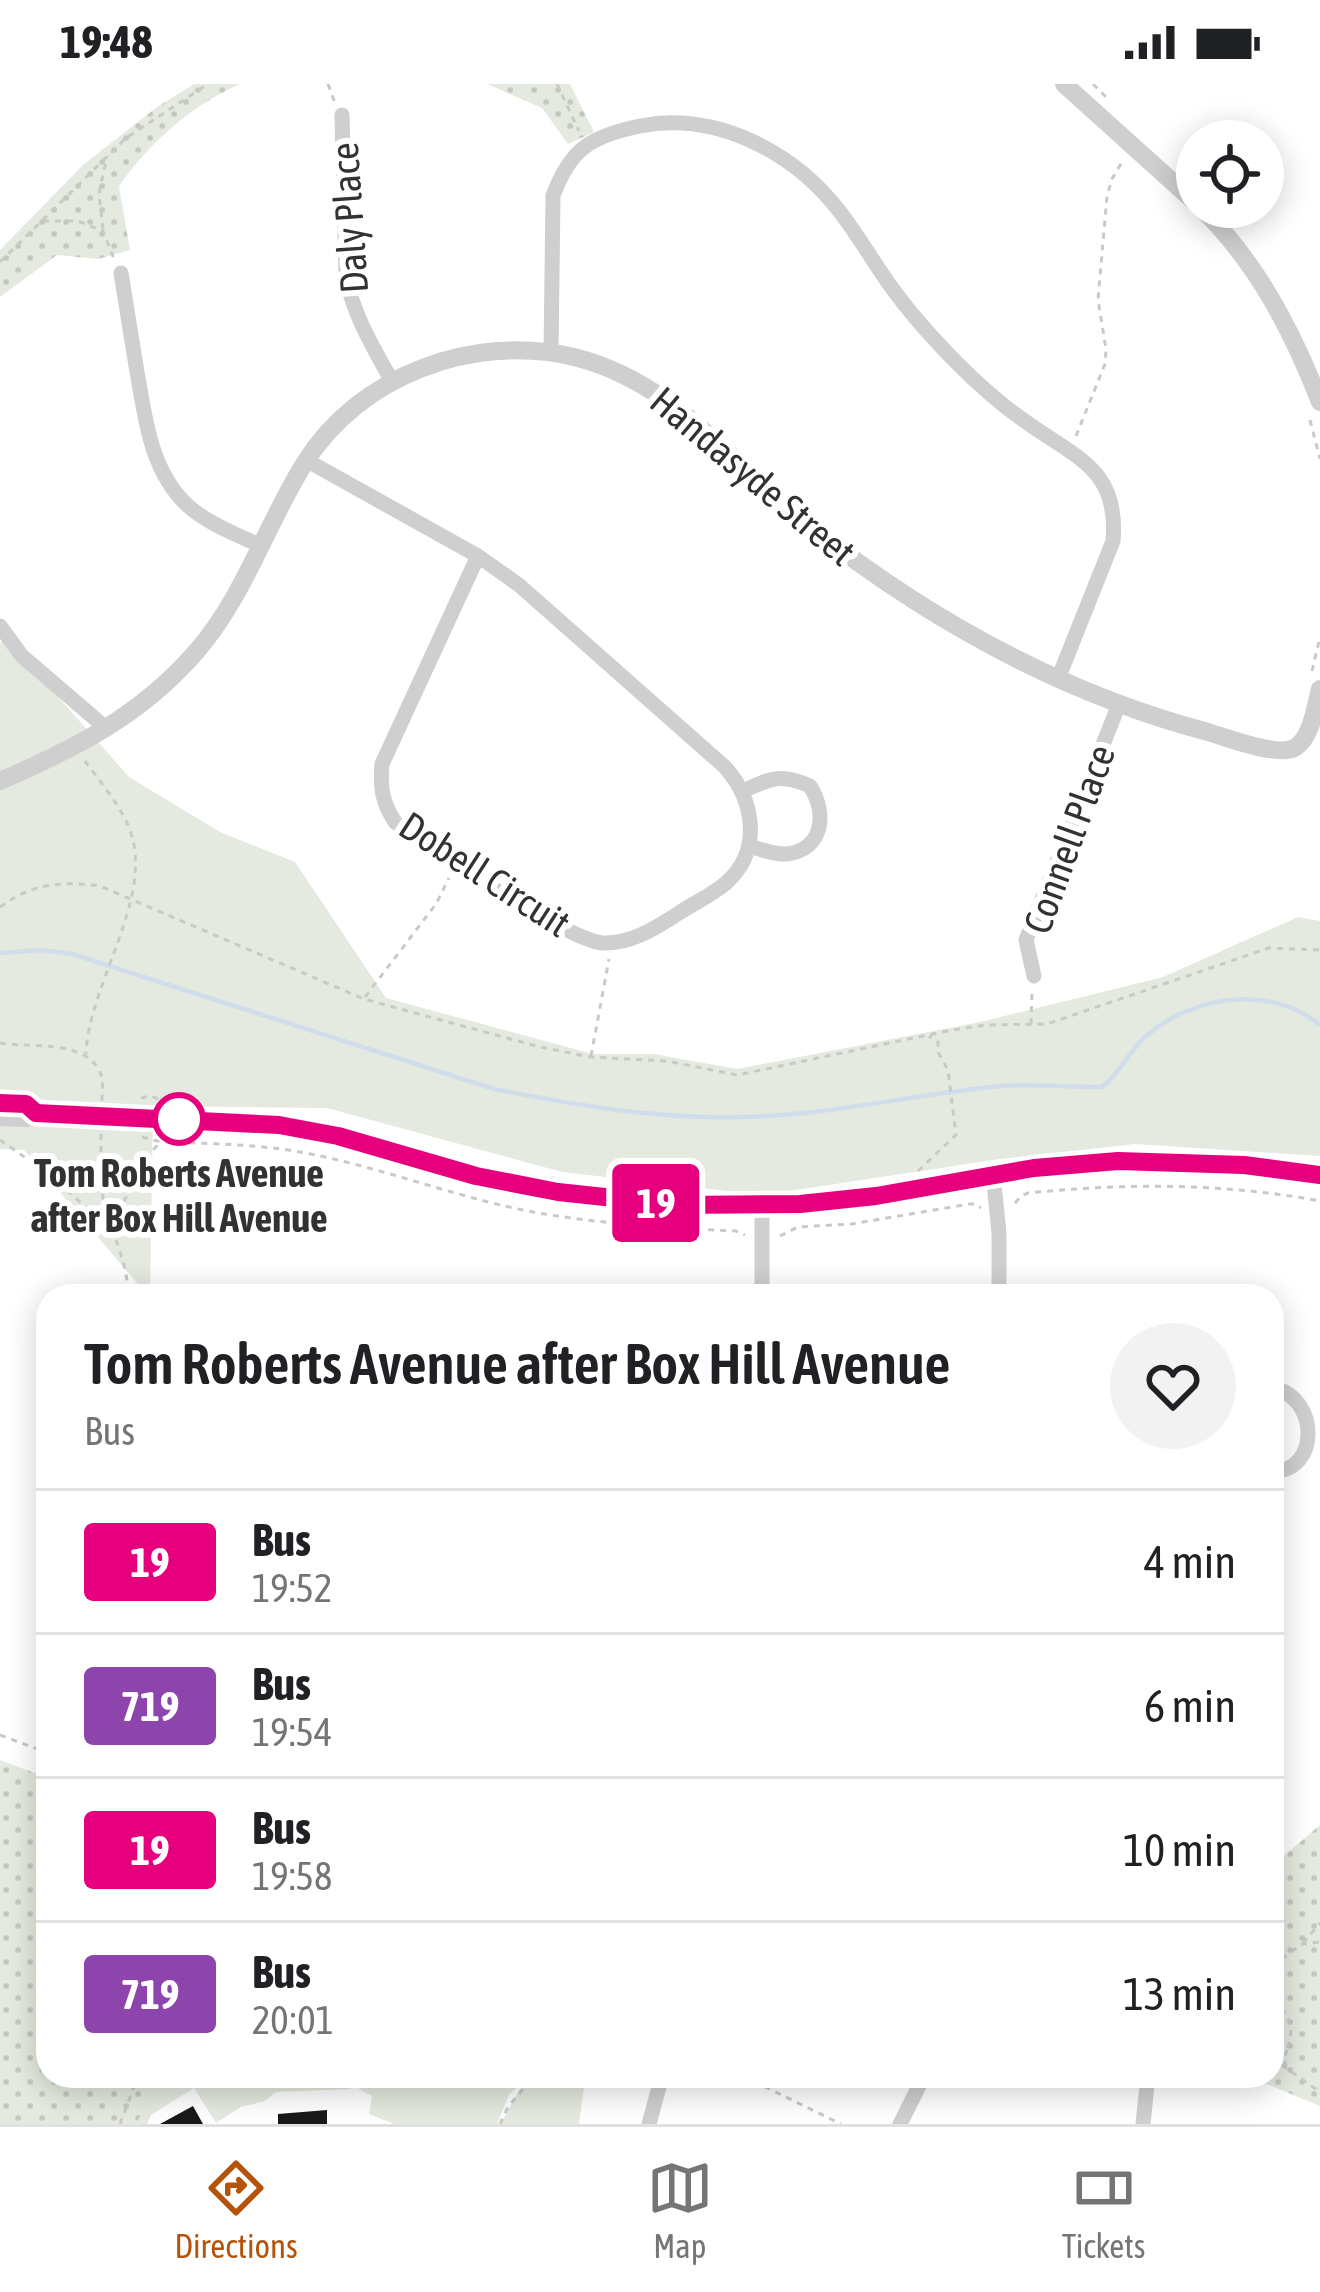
<!DOCTYPE html>
<style>
body{margin:0;font-family:"Asap Condensed",sans-serif;background:#f2f2f2;color:#202124;height:100vh;display:flex;flex-direction:column;font-size:45px;white-space:nowrap}
*{box-sizing:border-box;margin:0}
p{font-size:39px;color:#757577}
.icon{flex:none;width:66px;height:66px;fill:none;stroke:currentColor;stroke-width:2;stroke-linecap:round;stroke-linejoin:round}
.map{position:relative;flex:1;overflow:hidden}
.panel{position:absolute;left:36px;top:1200px;width:1248px;height:804px;display:flex;flex-direction:column;background:#fff;border-radius:36px;box-shadow:0 6px 30px #0003}
.panel>*{flex:none}
.badge{padding:0 24px;border-radius:9px;font-size:42px;line-height:78px}
.buttons{position:absolute;left:1176px;top:36px;display:grid;gap:24px}
.buttons a{display:grid;place-items:center;width:108px;height:108px;border-radius:50%;background:#fff;box-shadow:0 6px 30px #0003;font-size:60px}
.map>.badge{position:absolute;translate:-50% -50%;box-shadow:0 0 0 6px #fff}
.round{display:grid;place-items:center;flex:none;width:126px;height:126px;border-radius:63px;background:#f2f2f2}
.headline{display:flex;align-items:center;justify-content:space-between;height:204px;padding:0 48px}
h1{font-size:57px;font-weight:600;line-height:90px}
ul{padding:0;list-style:none}
li{display:flex;align-items:center;gap:36px;height:144px;padding:0 48px;border-top:3px solid #e0e0e0}
li div{flex:1}
li b{display:block;font-size:45px}
li em{font-style:normal}
li .badge{min-width:132px;font-weight:700;text-align:center}
.status{display:flex;justify-content:space-between;align-items:center;height:84px;padding:0 60px;background:#fff;direction:ltr}
.status svg{height:33px;fill:currentColor}
.tab-bar{display:flex;justify-content:space-around;align-items:center;height:168px;border-top:3px solid #e0e0e0;background:#fff;font-size:33px;color:#757577}
.tab-bar a{display:grid;justify-items:center;gap:6px}
.tab-bar .on{color:#b45309}
.map>svg:first-child{display:block}
.grass{fill:#e4eadf}
.park{fill:url(#park-dots)}
.lines{fill:none;stroke-linecap:round;stroke-linejoin:round}
.stream{stroke:#d0ddeb;stroke-width:4.5}
.building{fill:#191919}
.path{stroke:#c9c9c9;stroke-width:3;stroke-dasharray:6 6;stroke-linecap:butt}
.minor{stroke:#cfcfcf;stroke-width:15}
.tertiary{stroke:#cfcfcf;stroke-width:18}
.tertiary-bridge{stroke:#cfcfcf;stroke-width:18}
.line-casing{stroke:#fff;stroke-width:27}
.line{stroke:#e6007e;stroke-width:18}
.stop-dot{fill:#fff;stroke:#e6007e;stroke-width:6}
.labels{text-anchor:middle;stroke-width:12;stroke-linejoin:round;paint-order:stroke}
.street-label{font-size:39px;fill:#323232;stroke:#fff}
.stop-label{font-size:39px;font-weight:bold;fill:#323232;stroke:#fff}
</style>
<div class="status"><b>19:48</b><svg viewBox="0 0 49 12"><path d="M0 12V9h3v3zM5 12V6h3v6zM10 12V3h3v9zM15 12V0h3v12zM26 1h20v11H26zM47 4h2v5h-2z"/></svg></div>
<div class="map">
<svg width="1320" height="2040" viewBox="0 0 1320 2040">
<defs>
<pattern id="park-dots" width="8" height="8" patternUnits="userSpaceOnUse" patternTransform="scale(3)"><rect width="8" height="8" fill="#e4eadf"/><path d="M2 2h.1M6 6h.1" fill="none" stroke="#c4c9c0" stroke-width="1.8" stroke-linecap="round"/></pattern>
</defs>
<rect width="100%" height="100%" fill="#fff"/>
<!-- grass -->
<path class="grass" d="M6,554L129,693L220,748L295,778L386,914L593,970H654L737,985L980,938L1163,893L1298,833L1320,837V1072L1135,1060L1000,1075L763,1111L562,1088L327,1024L153,1022L150,1212H148L24,1066L0,1065V559Z
M133,1992H347L351,2005L275,2008L265,2017L241,2023L216,2039L194,2004L151,2031L147,2040H114Z
M370,1992H528L509,2011L497,2040H394L369,2030L372,2012L359,2005V2001Z
M534,1992H652L650,1998L638,2002L585,1995L579,2040H501L519,2006Z"/>
<!-- park -->
<path class="park" d="M194,0H240C192,21 149,59 119,102L130,166L98,175L57,171L0,213V166L83,81L157,23Z
M487,0H570L594,48L568,60L542,24Z
M0,1676L48,1694V1992H161L136,2040H0Z
M1320,1741V2022L1267,2000L1222,1992H1272V1782Z"/>
<g class="lines">
<!-- stream -->
<path class="stream" d="M0,869L41,866L72,870L494,1005C574,1021 656,1035 738,1033C828,1032 913,1010 1002,1002C1035,999 1069,1004 1102,1003C1120,990 1128,968 1145,953C1193,911 1270,900 1320,941"/>
</g>
<!-- building -->
<path class="building" d="M193,2022L203,2040H160Z
M327,2026V2040H278V2030Z"/>
<g class="lines">
<!-- path -->
<path class="path" d="M328,0L335,19
M557,0L579,47
M1093,0L1106,13
M43,137H78L103,147L114,175
M103,145L99,110L107,72
M0,178L126,54L208,0
M1310,336L1320,375
M1076,352L1105,280L1106,265L1098,216L1107,112L1112,95L1122,78
M1312,587L1320,553
M85,677C101,699 122,723 131,749C153,816 88,902 86,970
M0,823C33,799 60,797 100,802L364,915L536,962L590,973L667,977L737,991L947,947L985,941L1047,940L1269,864L1320,866
M365,913L436,820L449,794
M1031,940L1032,907
M0,959C28,964 85,955 100,988C104,996 102,1007 102,1017
M591,972L609,875
M141,1014L151,1012L160,1016
M101,1050C101,1073 99,1097 104,1118C112,1152 128,1177 128,1212
M142,1053L161,1058C201,1059 242,1060 281,1065C367,1077 448,1112 533,1128C600,1140 668,1144 736,1147L745,1151
M0,1056L46,1088L96,1132L116,1128L121,1123L145,1076L159,1059
M918,1087L956,1051L948,986L938,968V958L929,952
M1015,1119L1021,1112L1028,1109C1127,1099 1223,1099 1320,1117
M780,1152L798,1143L852,1140L969,1120H975L981,1124
M0,1651L48,1669
M1303,1859L1320,1839
M1272,1882L1302,1860L1320,1858
M1272,1917C1289,1930 1295,1941 1288,1962L1272,1970
M1272,1974L1320,2008
M1286,1983L1284,1974L1288,1964
M743,1992L841,2040
M120,2040L138,1992
M500,2040L508,2023L534,1992"/>
<!-- minor -->
<path class="minor" d="M342,31L346,194C354,232 374,265 393,299
M121,189C126,220 131,251 136,282C145,331 149,385 187,421C208,440 236,450 261,462
M551,269L553,112C570,65 591,52 640,42C716,27 794,68 840,128C857,150 871,174 887,197C908,227 933,255 959,281C980,302 1004,323 1029,340C1079,375 1119,387 1113,457L1058,595
M306,376L478,472L382,680C380,704 382,718 395,738C424,762 571,858 603,859C632,860 655,844 679,829C694,819 712,811 726,799C763,766 754,716 725,683L519,501L478,472
M0,542L22,572L107,645
M743,707C771,694 781,689 810,702C827,729 824,765 787,770C775,771 760,765 749,762
M1034,892L1026,856L1119,620
M993,1090L999,1149V1212
M762,1212V1122
M1272,1304C1320,1312 1320,1389 1272,1387
M649,2040L662,1992
M900,2040L924,1992
M1143,2040L1148,1992"/>
<!-- tertiary -->
<path class="tertiary" d="M1064,0L1197,120
M1200,123C1256,177 1292,246 1320,318
M0,697C76,664 140,632 196,568C244,513 266,441 304,380C359,291 474,249 574,273C675,298 730,379 807,440C926,534 1061,609 1208,648C1227,654 1280,674 1296,663C1312,652 1315,623 1320,605
M0,1019L26,1020L36,1029
M0,1033L26,1034L36,1029L74,1031
M127,1033L279,1041L338,1052L476,1092L558,1109L680,1121L800,1120L876,1112L1034,1084L1117,1077L1244,1081L1320,1091"/>
<!-- tertiary-bridge -->
<path class="tertiary-bridge" d="M74,1031L127,1033"/>
</g>
<g class="lines">
<defs>
<path id="line" d="M0,1019L26,1020L36,1029L279,1041L338,1052L476,1092L558,1108L680,1121L800,1120L876,1112L1034,1084L1118,1077L1244,1081L1320,1091"/>
</defs>
<!-- line casing -->
<use href="#line" class="line-casing"/>
<!-- line -->
<use href="#line" class="line"/>
</g>
<!-- markers -->
<circle class="stop-dot" cx="179" cy="1035" r="24"/>
<g class="labels">
<!-- street labels -->
<g class="street-label">
<text transform="translate(349 134) rotate(-94)" y="14">Daly Place</text>
<text transform="translate(753 392) rotate(40)" y="14">Handasyde Street</text>
<text transform="translate(1069 755) rotate(-70)" y="14">Connell Place</text>
<text transform="translate(485 790) rotate(33)" y="14">Dobell Circuit</text>
</g>
<!-- stop labels -->
<g class="stop-label">
<text x="179" y="1103">Tom Roberts Avenue<tspan x="179" dy="45">after Box Hill Avenue</tspan></text>
</g>
</g>
</svg>
<div class="buttons">
<a><svg class="icon" aria-label="locate" viewBox="0 0 24 24"><circle cx="12" cy="12" r="6"/><path d="M12 2v4M12 18v4M2 12h4M18 12h4"/></svg></a>
</div>
<b class="badge" style="left:656px;top:1119px;background:#e6007e;color:#fff">19</b>
<section class="panel">
<div class="headline"><div><h1>Tom Roberts Avenue after Box Hill Avenue</h1><p>Bus</p></div><a class="round"><svg class="icon" aria-label="heart" viewBox="0 0 24 24"><path d="M12 20l-8-8c-3-5 5-10 8-4 3-6 11-1 8 4z"/></svg></a></div>
<ul>
<li><span class="badge" style="background:#e6007e;color:#fff">19</span><div><b>Bus</b><p>19:52</p></div><em>4 min</em></li>
<li><span class="badge" style="background:#8e44ad;color:#fff">719</span><div><b>Bus</b><p>19:54</p></div><em>6 min</em></li>
<li><span class="badge" style="background:#e6007e;color:#fff">19</span><div><b>Bus</b><p>19:58</p></div><em>10 min</em></li>
<li><span class="badge" style="background:#8e44ad;color:#fff">719</span><div><b>Bus</b><p>20:01</p></div><em>13 min</em></li>
</ul>
</section>
</div>
<nav class="tab-bar">
<a class="on"><svg class="icon" aria-label="directions" viewBox="0 0 24 24"><path d="M12 3l9 9-9 9-9-9zM9 14v-3h6M13 9l2 2-2 2"/></svg>Directions</a>
<a><svg class="icon" aria-label="map" viewBox="0 0 24 24"><path d="M3 6l6-2 6 2 6-2v14l-6 2-6-2-6 2zM9 4v14M15 6v14"/></svg>Map</a>
<a><svg class="icon" aria-label="tickets" viewBox="0 0 24 24"><path d="M3 7h18v10H3zM15 7v10"/></svg>Tickets</a>
</nav>
